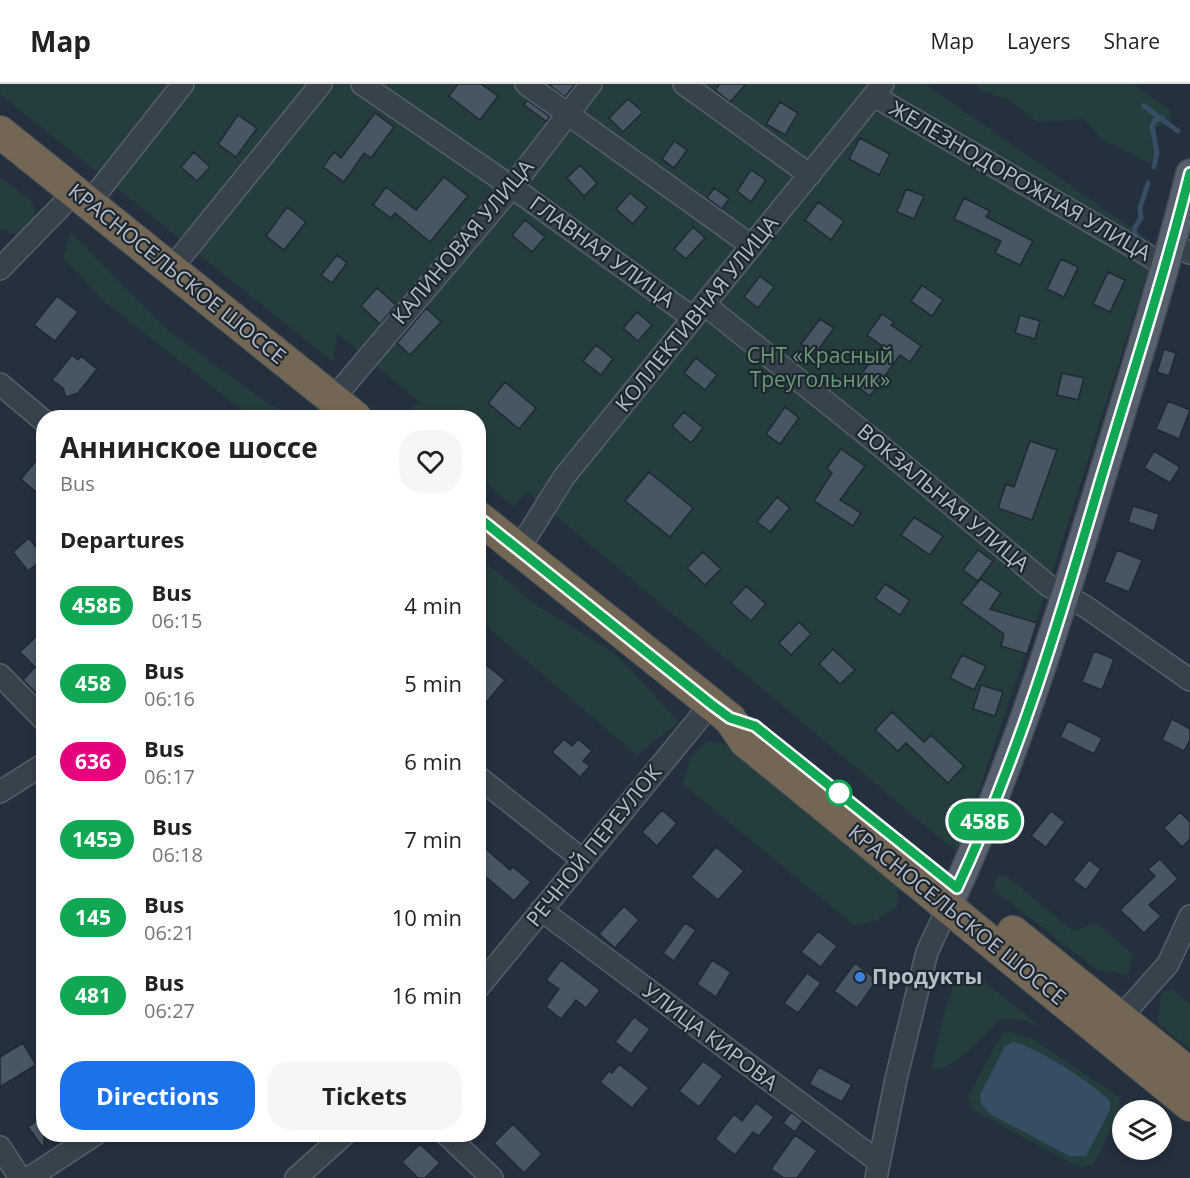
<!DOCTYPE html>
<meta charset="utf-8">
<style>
body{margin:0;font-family:"Open Sans",sans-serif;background:#f6f6f6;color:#222;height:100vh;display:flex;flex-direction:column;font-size:22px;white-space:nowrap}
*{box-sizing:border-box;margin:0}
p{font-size:20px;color:#767676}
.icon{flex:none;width:33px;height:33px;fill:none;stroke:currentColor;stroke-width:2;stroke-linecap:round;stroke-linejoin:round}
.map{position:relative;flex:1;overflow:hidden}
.sheet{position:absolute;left:36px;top:326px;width:450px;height:732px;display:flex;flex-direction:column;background:#fff;border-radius:24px;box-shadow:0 3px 9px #0003}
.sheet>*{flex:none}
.badge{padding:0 12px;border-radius:20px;font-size:21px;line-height:39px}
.buttons{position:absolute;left:1112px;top:1016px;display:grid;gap:12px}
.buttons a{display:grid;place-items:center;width:60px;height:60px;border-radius:50%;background:#fff;box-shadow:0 3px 9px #0003;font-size:30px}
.map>.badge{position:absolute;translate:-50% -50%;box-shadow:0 0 0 3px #fff}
h2{padding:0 24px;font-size:22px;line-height:54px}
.round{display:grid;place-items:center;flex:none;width:63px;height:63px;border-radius:24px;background:#f6f6f6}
.head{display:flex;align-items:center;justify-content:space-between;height:102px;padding:0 24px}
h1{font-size:28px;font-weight:700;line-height:45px}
.primary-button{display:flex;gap:12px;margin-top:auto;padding:12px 24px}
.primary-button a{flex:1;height:69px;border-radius:24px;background:#1a73e8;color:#fff;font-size:24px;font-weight:700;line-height:69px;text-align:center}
.primary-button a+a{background:#f6f6f6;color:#222}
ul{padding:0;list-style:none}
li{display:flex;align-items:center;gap:18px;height:78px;padding:0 24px}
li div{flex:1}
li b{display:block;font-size:22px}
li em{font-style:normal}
li .badge{min-width:66px;font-weight:700;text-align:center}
header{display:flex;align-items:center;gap:36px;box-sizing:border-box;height:84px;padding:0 30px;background:#fff;border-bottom:2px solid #e0e0e0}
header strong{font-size:28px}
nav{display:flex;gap:33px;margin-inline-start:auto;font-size:21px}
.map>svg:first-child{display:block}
.green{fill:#263d3e;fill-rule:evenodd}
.water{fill:#384d64}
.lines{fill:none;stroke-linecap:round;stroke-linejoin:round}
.stream{stroke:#384d64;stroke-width:5}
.building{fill:#485663;stroke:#1f2934;stroke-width:1.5}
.minor-casing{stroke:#56606b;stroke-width:24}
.major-casing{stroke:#414b56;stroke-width:30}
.highway-casing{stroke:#434d58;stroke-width:34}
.minor{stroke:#38424d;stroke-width:21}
.major{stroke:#56616d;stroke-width:27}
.highway{stroke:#736655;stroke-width:32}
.line-casing{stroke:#fff;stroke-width:14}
.line{stroke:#10a855;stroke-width:9}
.stop-dot{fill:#fff;stroke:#10a855;stroke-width:3}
.shop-dot{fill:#3f7fe0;stroke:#1d2732;stroke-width:2}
.labels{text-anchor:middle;stroke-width:4.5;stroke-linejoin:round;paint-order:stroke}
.street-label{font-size:21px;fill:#b4bdc8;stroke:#1d2732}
.park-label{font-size:21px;fill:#6b9973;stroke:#1d2732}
.poi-label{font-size:21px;font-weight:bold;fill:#b4bdc8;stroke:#1d2732;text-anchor:start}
</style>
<header>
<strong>Map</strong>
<nav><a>Map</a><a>Layers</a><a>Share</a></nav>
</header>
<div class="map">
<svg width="1190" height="1094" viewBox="0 0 1190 1094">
<rect width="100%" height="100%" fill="#24303d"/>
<!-- green -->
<path class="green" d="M0,0H925L1156,161L1045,511L958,769L524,405L525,409L514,423L479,393L478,333H412L413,320L423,321L337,249L333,278L0,10Z
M975,0H1133L1171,27L1170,39L1156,43L1157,70L1150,79L1102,55L1084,35L1037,38L1009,16L980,6Z
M0,93L33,119L35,133L23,153L0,145Z
M70,147L165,244L267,319L294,333H251L105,218L64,175Z
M479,473L534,520L615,569L679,638L637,671L484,540L479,543Z
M707,657L732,660L897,796L898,821L876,836L855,842L683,700L690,675Z
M997,791L1009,794L1073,847L1097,839L1133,871L1128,891L1096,885L994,806Z
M958,889L979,894L1040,942L1021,935H1001C986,949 951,990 931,985L944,930Z
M1172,905L1190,920V965L1158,940L1161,910Z
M1010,948L1031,954L1120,1014L1121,1026L1093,1080L1083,1084L1073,1080L972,1025L968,1013L999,955L1004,949ZM1025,961L1087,999L1110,1018L1069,1072L990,1030L981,1021Z"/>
<!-- water -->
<path class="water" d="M1014,958C1037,964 1095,1000 1110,1018V1026L1086,1072H1069L990,1030L981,1020L980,1011L1005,962Z"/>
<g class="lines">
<!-- stream -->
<path class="stream" d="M1144,22L1178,47
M1154,83L1157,69L1152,42L1155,36L1162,34
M1136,151L1134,145L1141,134L1140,124L1148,99"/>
</g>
<!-- building -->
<path class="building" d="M458,0H481L498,12L480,36L449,12Z
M548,0H575L565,13Z
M720,0H746L730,18L715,6Z
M628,15L643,28L623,48L609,34Z
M527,16L550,33L546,37L524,21Z
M780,18L798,29L785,51L766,40Z
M375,29L394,43L371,74L364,69L344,98L323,83L334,68L341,74Z
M238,31L257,44L236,73L218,60Z
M860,54L890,70L879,91L849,75Z
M674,57L687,66L674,84L662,75Z
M194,68L210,83L197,97L181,83Z
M580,81L597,99L584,112L567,94Z
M751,86L766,96L751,118L737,107Z
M444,93L468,112L430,158L395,129L391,134L373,121L386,103L416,126Z
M714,104L729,115L722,125L707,114Z
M906,105L924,112L914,135L897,128Z
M630,109L647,123L633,140L616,125Z
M964,114L990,127L986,133L1033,157L1020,181L995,169L1001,157L954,135Z
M818,118L844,137L831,156L805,136Z
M287,123L306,138L284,166L266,152Z
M525,136L545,153L532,168L512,151Z
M693,143L705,154L686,175L674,165Z
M337,171L347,179L332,199L321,191Z
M1061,175L1078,183L1064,213L1047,205Z
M1108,188L1125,196L1110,228L1093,220Z
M760,192L774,203L758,224L744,213Z
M922,201L943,216L932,232L911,217Z
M377,204L396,221L380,240L361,222Z
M57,212L78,228L55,257L34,241Z
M426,224L441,238L410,271L397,259Z
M637,228L652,241L638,257L623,244Z
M882,230L894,238L891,241L921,262L910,278L900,271L870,312L854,300L882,262L867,251Z
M1020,231L1040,237L1035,255L1015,249Z
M820,235L834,244L815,270L801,260Z
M596,261L613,275L601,291L583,277Z
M1164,265L1176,269L1169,292L1157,288Z
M72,271L78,276L81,272L97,285L78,309L66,313L63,304L52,296Z
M696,274L717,291L705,306L684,289Z
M1062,289L1084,294L1078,316L1057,311Z
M505,298L536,324L519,345L488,319Z
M1168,317L1190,326L1179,355L1156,345Z
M785,323L799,334L780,360L766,350Z
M684,328L703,344L691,359L672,342Z
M1030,357L1057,366L1032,436L998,424L1006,400L1014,403Z
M841,365L865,382L840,416L861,429L853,442L814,417L832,389L827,384Z
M44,367V401L37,409L21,395Z
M1154,367L1180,383L1170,399L1144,384Z
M649,388L693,424L670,453L625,417Z
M777,413L790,424L770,448L757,438Z
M1133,422L1159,430L1154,447L1128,438Z
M914,433L943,452L930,471L901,451Z
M29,454L44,474L28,487L13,468Z
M978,466L993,477L978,497L963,486Z
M1117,466L1142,476L1129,508L1104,498Z
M703,468L721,485L705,501L687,484Z
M981,495L1001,509L990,525L1037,539L1027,570L1001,562L1004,550L961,519Z
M885,500L910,516L900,531L875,514Z
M746,502L766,520L751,537L731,519Z
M799,538L811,550L791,571L779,559Z
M44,545V617L23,596L35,583L20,568Z
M833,565L855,586L840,600L819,580Z
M1094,567L1114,575L1102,606L1082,598Z
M962,571L986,582L974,606L950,594Z
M486,581L505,596L478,628V590Z
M981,601L1003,608L995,632L973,625Z
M892,628L924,658L931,651L964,682L948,699L906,659L898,667L875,646Z
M1172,635L1190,645V656L1184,667L1162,656Z
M1068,637L1102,654L1094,670L1060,653Z
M564,655L572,662L578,655L592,667L583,677L590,682L580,693L552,668Z
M662,726L677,739L657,762L642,748Z
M1051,727L1065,738L1046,763L1031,752Z
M1180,728L1190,738V755L1182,763L1164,744Z
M478,758L510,786L513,783L531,798L514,817L478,786Z
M716,763L744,787L718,816L691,793Z
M1160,775L1178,795L1149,821L1161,832L1144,849L1120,826L1155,792L1148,785Z
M1089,776L1101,785L1086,806L1073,796Z
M624,822L639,836L615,864L599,850Z
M685,839L696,846L674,877L663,869Z
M818,847L837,862L821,883L801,868Z
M561,876L600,906L586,924L576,916L561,935L546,923L559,905L546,896Z
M712,876L731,888L716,913L697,900Z
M855,879L877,896L857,924L834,907Z
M807,889L821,899L798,929L784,919Z
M634,933L650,945L631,970L615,958Z
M23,959L36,981L0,1003V973Z
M703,977L723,992L699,1023L679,1007Z
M619,980L649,1004L632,1024L600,998L609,987L612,989Z
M819,983L852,1001L842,1018L809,1000Z
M756,1019L774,1033L759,1052L753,1048L735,1071L715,1055L734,1030L742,1037Z
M791,1028L803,1037L795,1048L783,1039Z
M44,1032V1065L28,1043Z
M513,1040L542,1070L524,1089L494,1059Z
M795,1051L817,1067L797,1094H784L771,1085Z
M420,1060L440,1079L425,1094H418L402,1078Z"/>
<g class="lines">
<defs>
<path id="minor" d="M362,0L512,103L693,234
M526,0L752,162
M684,0L810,91
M874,12L1166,182
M89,119L183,0
M1172,159L1190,169
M0,185L75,108
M171,185L321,0
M704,220L872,355L1049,502L1086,523L1190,596
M0,300L44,337
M333,315L512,103L591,0
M519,465L564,393L883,0
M0,591L44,636
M478,693L583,776
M0,708L44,680
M541,826L879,1078
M478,904L711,620
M1120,934L1168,880L1190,832
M446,1050L492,1094
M0,1063L20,1094
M29,1094L96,1050
M296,1094L345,1050
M876,1094L896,995L927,868L948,823"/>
<path id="major" d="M948,823C1013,683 1059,534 1104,386C1134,288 1165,189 1190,89"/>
<path id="highway" d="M0,48L355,333
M478,433L730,635L745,657L1190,1021
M1013,848L1190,990"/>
</defs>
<!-- minor casing -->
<use href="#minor" class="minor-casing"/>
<!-- major casing -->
<use href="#major" class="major-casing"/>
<!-- highway casing -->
<use href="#highway" class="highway-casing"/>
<!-- minor -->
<use href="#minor" class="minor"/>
<!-- major -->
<use href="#major" class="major"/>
<!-- highway -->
<use href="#highway" class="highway"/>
</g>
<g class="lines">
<defs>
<path id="line" d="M478,433L711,620L730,634L755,642L957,804C1018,675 1060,535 1100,398C1131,295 1164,193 1190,89"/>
</defs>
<!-- line casing -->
<use href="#line" class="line-casing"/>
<!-- line -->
<use href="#line" class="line"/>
</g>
<!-- markers -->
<circle class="stop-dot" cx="839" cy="709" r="12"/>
<circle class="shop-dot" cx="860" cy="893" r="6"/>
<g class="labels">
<!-- street labels -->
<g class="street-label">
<text transform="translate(1020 97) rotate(30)" y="7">ЖЕЛЕЗНОДОРОЖНАЯ УЛИЦА</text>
<text transform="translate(463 158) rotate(-50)" y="7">КАЛИНОВАЯ УЛИЦА</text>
<text transform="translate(602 168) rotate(36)" y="7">ГЛАВНАЯ УЛИЦА</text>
<text transform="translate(177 190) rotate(39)" y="7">КРАСНОСЕЛЬСКОЕ ШОССЕ</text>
<text transform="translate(697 230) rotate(-51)" y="7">КОЛЛЕКТИВНАЯ УЛИЦА</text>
<text transform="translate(943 414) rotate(40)" y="7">ВОКЗАЛЬНАЯ УЛИЦА</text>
<text transform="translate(594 762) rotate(-51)" y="7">РЕЧНОЙ ПЕРЕУЛОК</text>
<text transform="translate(957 831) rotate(39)" y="7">КРАСНОСЕЛЬСКОЕ ШОССЕ</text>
<text transform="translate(710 953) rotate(37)" y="7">УЛИЦА КИРОВА</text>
</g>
<!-- park labels -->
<g class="park-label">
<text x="820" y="279">СНТ «Красный<tspan x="820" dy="24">Треугольник»</tspan></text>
</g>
<!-- poi labels -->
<g class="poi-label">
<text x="872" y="900">Продукты</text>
</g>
</g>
</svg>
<div class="buttons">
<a><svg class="icon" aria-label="layers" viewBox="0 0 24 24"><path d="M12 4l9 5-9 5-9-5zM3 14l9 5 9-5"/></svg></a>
</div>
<b class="badge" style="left:985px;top:737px;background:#10a855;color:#fff">458Б</b>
<section class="sheet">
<div class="head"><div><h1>Аннинское шоссе</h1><p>Bus</p></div><a class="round"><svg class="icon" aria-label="heart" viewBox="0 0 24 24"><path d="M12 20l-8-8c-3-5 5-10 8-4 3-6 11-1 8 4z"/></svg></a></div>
<h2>Departures</h2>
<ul>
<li><span class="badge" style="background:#10a855;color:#fff">458Б</span><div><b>Bus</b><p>06:15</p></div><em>4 min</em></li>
<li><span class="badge" style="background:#10a855;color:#fff">458</span><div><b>Bus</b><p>06:16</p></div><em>5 min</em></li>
<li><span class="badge" style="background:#e6007e;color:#fff">636</span><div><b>Bus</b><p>06:17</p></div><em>6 min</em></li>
<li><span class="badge" style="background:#10a855;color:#fff">145Э</span><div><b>Bus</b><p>06:18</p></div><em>7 min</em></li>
<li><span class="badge" style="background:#10a855;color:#fff">145</span><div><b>Bus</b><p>06:21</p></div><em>10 min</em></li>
<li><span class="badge" style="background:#10a855;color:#fff">481</span><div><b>Bus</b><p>06:27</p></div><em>16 min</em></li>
</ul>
<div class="primary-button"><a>Directions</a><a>Tickets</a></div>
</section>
</div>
